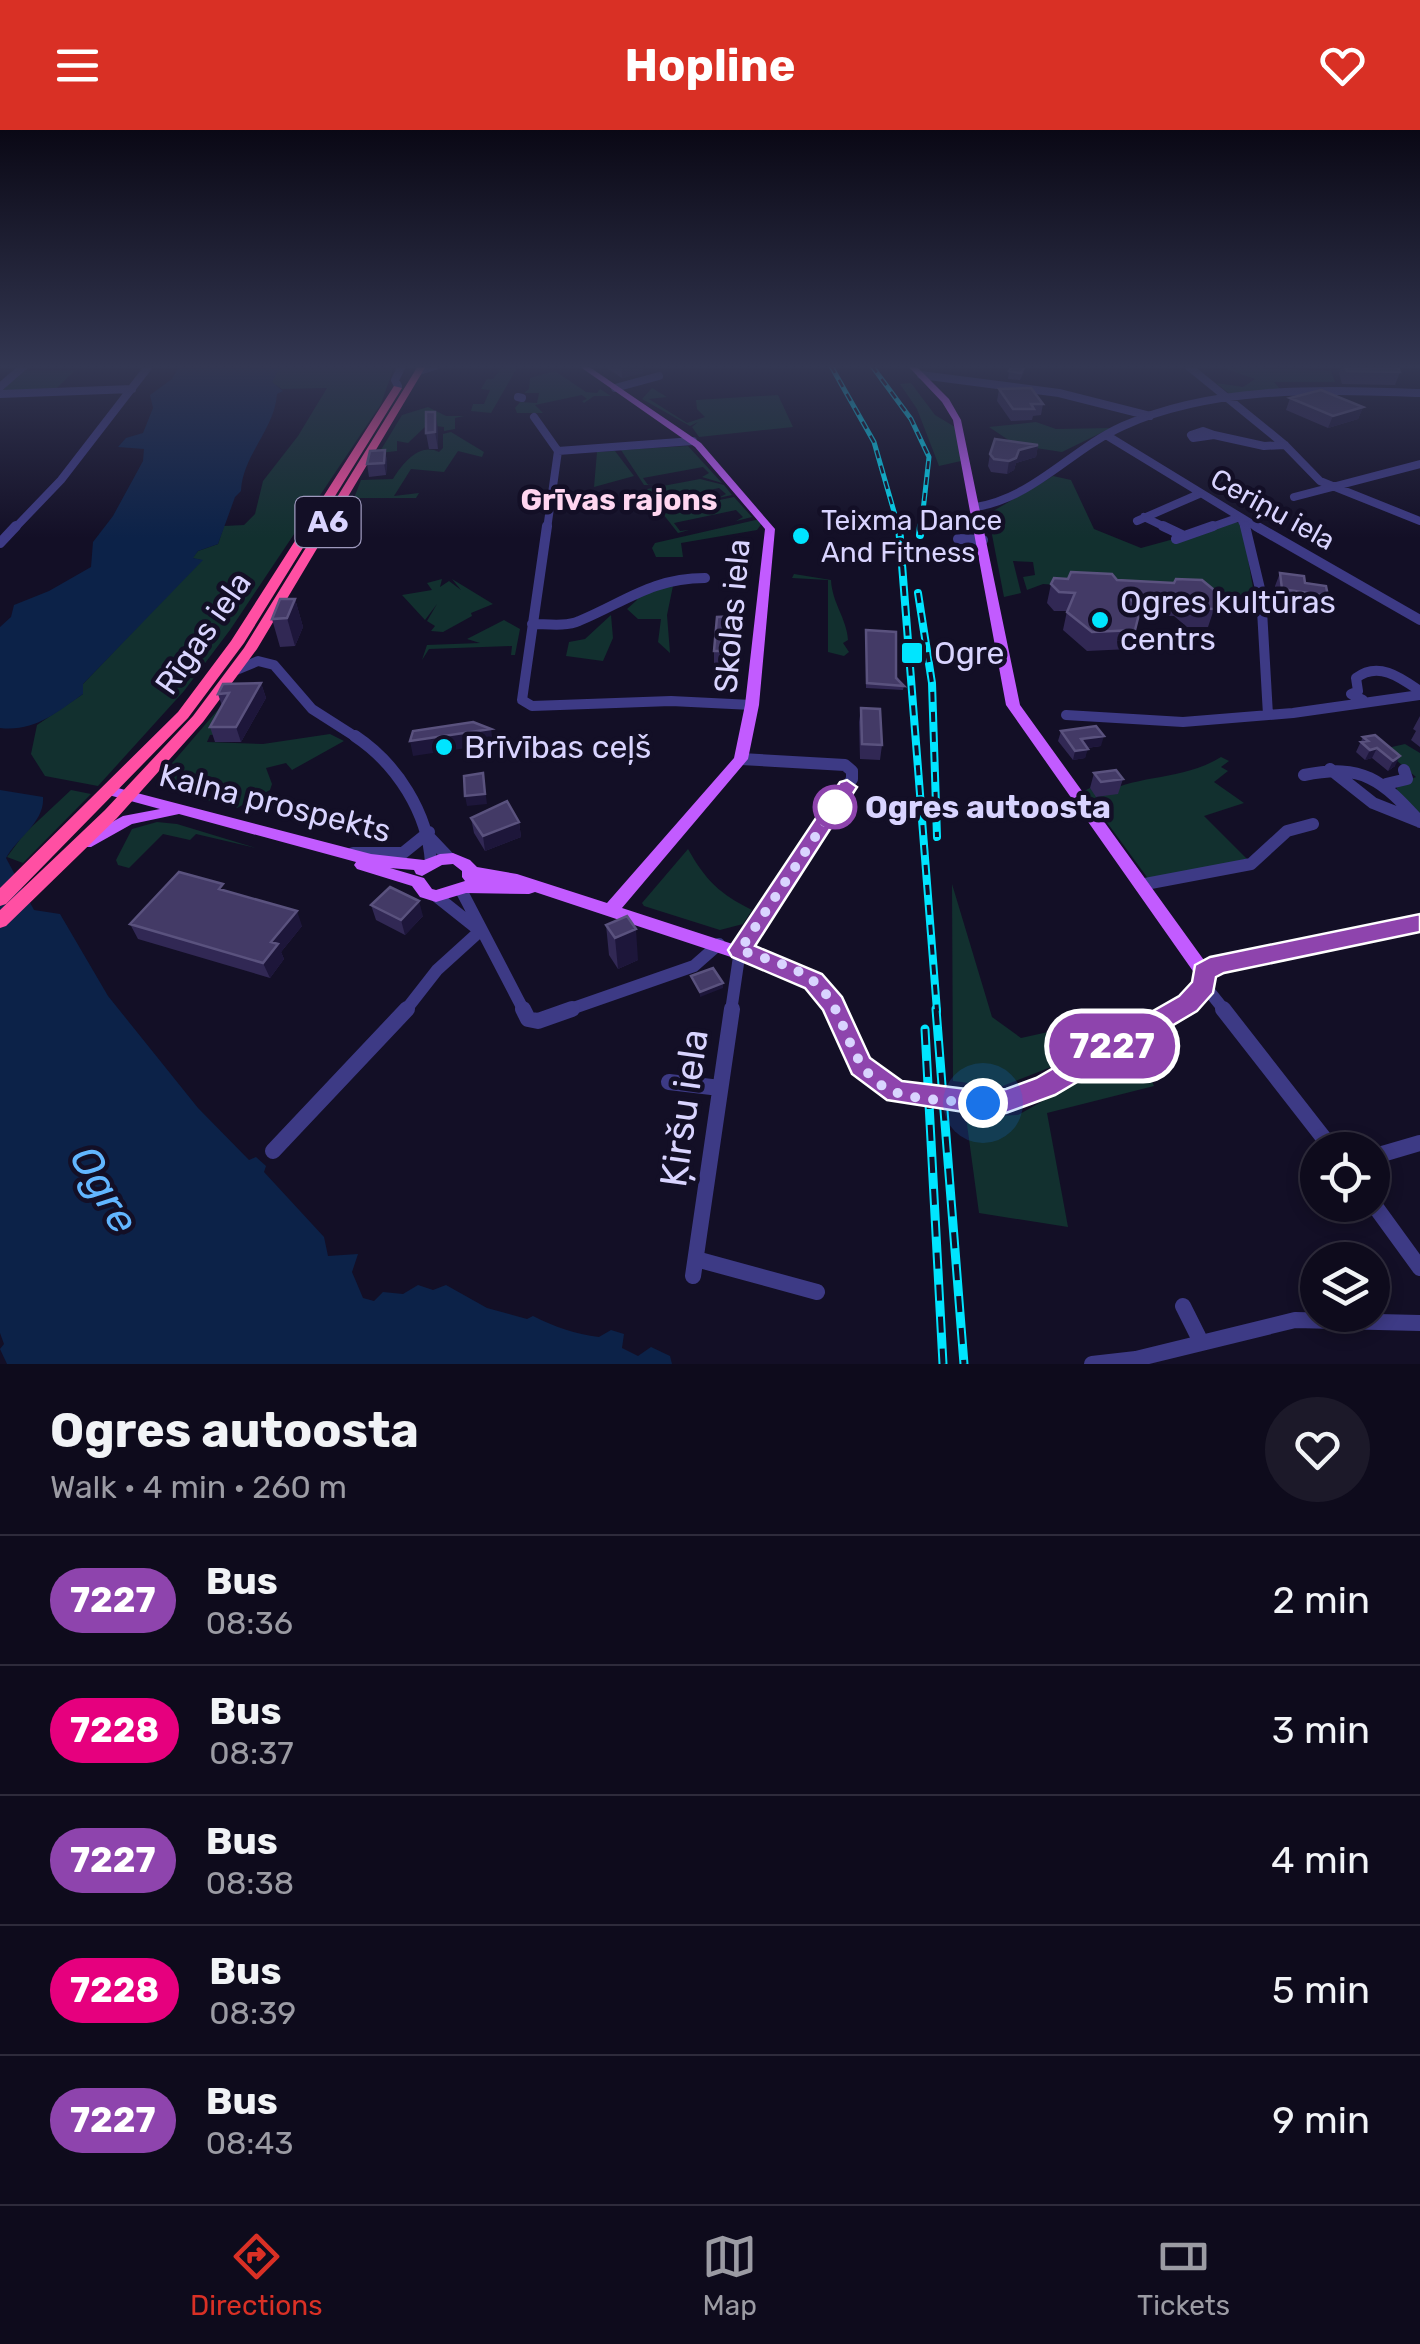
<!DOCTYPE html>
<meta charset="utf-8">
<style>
body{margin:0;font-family:Rubik,sans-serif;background:#1c1929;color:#f1f3f6;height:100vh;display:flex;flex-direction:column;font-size:38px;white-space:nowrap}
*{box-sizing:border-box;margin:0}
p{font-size:32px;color:#9b9ba3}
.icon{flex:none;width:55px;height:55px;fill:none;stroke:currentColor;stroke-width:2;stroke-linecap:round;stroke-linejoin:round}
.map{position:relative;height:1234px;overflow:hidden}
.details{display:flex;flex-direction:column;background:#0e0b1c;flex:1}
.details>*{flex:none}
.badge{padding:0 20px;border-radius:32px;font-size:35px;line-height:65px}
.tools{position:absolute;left:1300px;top:1002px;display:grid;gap:20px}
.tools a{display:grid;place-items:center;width:90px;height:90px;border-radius:50%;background:#0e0b1c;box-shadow:0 5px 15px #0003,0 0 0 2px #2e2b3b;font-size:50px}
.you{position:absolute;width:50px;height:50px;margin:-25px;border:8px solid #fff;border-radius:50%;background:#1a73e8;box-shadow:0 0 0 15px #1a73e833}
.map>.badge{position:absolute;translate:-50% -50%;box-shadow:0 0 0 5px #fff}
.round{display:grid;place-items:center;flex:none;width:105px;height:105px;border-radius:52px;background:#1c1929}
.headline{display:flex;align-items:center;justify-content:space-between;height:170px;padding:0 50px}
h1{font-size:48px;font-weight:700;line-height:75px}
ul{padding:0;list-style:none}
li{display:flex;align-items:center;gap:30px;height:130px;padding:0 50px;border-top:2px solid #2e2b3b}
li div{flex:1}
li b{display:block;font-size:38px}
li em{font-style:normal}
li .badge{min-width:110px;font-weight:700;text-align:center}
header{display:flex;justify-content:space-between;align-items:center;height:130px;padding:0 50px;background:#d93025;color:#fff;font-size:45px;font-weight:700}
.tab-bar{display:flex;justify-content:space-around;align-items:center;height:140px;border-top:2px solid #2e2b3b;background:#0e0b1c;font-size:28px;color:#9b9ba3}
.tab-bar a{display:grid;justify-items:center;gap:5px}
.tab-bar .on{color:#d93025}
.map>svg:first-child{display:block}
.green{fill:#12302f}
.water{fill:#0c2248}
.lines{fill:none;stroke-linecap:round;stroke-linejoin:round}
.minor-far3{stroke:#3d3a85;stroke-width:8}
.minor-far2{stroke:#3d3a85;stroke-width:10}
.minor-far1{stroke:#3d3a85;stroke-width:12}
.minor{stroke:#3d3a85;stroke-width:16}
.major{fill:#c25bff;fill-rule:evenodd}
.highway{fill:#ff4fa3;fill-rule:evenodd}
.rail-far2-casing{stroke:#00e5ff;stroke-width:5}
.rail-far1-casing{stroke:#00e5ff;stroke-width:8}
.rail-casing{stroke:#00e5ff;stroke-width:9}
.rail-far2{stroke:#130f26;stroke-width:2.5;stroke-dasharray:8;stroke-linecap:butt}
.rail-far1{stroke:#130f26;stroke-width:4;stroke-dasharray:10;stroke-linecap:butt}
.rail{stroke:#130f26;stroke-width:5;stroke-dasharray:16;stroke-linecap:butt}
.wall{fill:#312854}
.shaded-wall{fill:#1d163a}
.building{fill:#433a66;stroke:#5a527e;stroke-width:2.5}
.line{fill:#8e44ad;stroke:#fff;stroke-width:2.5}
.walk{stroke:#d9d4ff;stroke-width:10;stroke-dasharray:0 18}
.poi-dot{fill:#00e5ff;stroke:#130f26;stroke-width:4}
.stop-dot{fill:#fff;stroke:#8e44ad;stroke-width:5}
.labels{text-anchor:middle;stroke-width:9;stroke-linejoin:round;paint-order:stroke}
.far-street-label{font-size:28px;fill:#d9d4ff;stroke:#130f26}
.far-poi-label{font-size:28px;fill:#d9d4ff;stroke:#130f26;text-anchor:start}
.far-neighbourhood-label{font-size:30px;font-weight:bold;fill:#ffd6f0;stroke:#130f26}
.shield{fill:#130f26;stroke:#9e99be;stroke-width:2.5}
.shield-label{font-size:30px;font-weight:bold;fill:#d9d4ff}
.poi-label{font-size:32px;fill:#d9d4ff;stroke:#130f26;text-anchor:start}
.street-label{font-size:32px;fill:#d9d4ff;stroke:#130f26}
.stop-label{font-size:32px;font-weight:bold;fill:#d9d4ff;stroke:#130f26;text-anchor:start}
.near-street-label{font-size:38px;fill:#d9d4ff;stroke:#130f26}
.near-water-label{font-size:42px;font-style:italic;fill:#62b6ff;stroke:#130f26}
</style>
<header><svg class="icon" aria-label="menu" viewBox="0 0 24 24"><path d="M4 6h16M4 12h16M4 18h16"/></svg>Hopline<svg class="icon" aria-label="heart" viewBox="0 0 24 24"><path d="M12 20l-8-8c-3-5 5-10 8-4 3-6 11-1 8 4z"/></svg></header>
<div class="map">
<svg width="1420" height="1234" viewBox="0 0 1420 1234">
<rect width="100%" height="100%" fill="#130f26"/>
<!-- green -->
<path class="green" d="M281,236H393V240L381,274L230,500L184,561L98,656L45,646L31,624L37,595L83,564V554L201,430L192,428L198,421L218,414L224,396L244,395L255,384L263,351L298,306L327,258L282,259L271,252Z
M503,236H518L491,283L471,281L473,274H484L490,260L481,259L487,249H493Z
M1218,236L1331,241L1335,252H1274L1281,260L1231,265L1216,253L1243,257L1255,249Z
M75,240L55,260L0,263L21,241Z
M555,241L586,262L597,263L600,259L611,266H594L584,273L582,271L587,269L582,265L535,275L543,283H517L515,278L520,272L537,273L539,263H524L529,259L530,248Z
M911,253L935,285L955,297L961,331L939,336L917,279L900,254Z
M652,258L667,267L649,269L687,293L705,287L697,279L696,270L778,265L793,297L699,307L692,297L698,292L690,296L642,269Z
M428,277L446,286H464L455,288V299L444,301V297L427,295L408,313L397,311V321L379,323L402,285Z
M1036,292L1056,299L1111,298L1062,322L1016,315L989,297Z
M451,302L484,322L482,327L458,321L444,342L411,339L394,366L419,363L416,368H354L361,350L393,349C405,329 422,313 439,322L443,318V304Z
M688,316L722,353L702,347L709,343L703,337L643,348L648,355L657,354L644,355L621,320Z
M615,321L634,346L594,357L597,322Z
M1053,346L1071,350L1094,399L1141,418L1236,392L1242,394L1253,458L1222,480L1206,465L1043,454L1027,460L1023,447L1035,445L1033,432L1013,431L1021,463L1004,467L988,384Z
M700,349L724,355L732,365L718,368L726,364L719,358L657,371L663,378L673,377L661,378L647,359Z
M734,367L752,387L736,391L743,387L736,380L674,393L680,401L689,400L678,403L663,384L670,380Z
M760,389L762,393L757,400L681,413L683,427H656L652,418L655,413Z
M794,444L831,450C832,473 847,489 848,510L843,513L849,522L844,526L828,522V450L792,448Z
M442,449L440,457L449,451L461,460L452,449L493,474L471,483L472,486L443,502L431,501L435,496L427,491L437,474L425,490L402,465L432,460L427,453Z
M674,451L667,485L670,523L658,512L661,489H638L627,479L637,470L634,466Z
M611,485L613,508L603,531L566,526L569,512L585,509Z
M504,490L520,499L515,525H511L512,516L429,519L422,530L427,515L480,513L467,509Z
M228,568L219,604L210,605L207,612L263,614L330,604L344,611L292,640L286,633L266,638L272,654L270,660L237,678L167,659L163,654L167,639Z
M1405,614L1420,623V685L1396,662L1398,654L1416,647L1383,619Z
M1221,627L1229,631L1221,637L1228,641L1214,652L1244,673L1204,686L1247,729L1149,750L1084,661L1090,658L1097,667C1135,643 1181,652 1221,627Z
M71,660L91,664L23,733L7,727L24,704Z
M157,692L177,694L256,718L196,704L190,710L163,704L129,738L118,735L116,730L132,699Z
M688,719C706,751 720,764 752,780L743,794L720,800L644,776L642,773Z
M952,754L992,887L1021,908L1139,882L1051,937L1000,957L953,951Z
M1137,918L1154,956L1047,983L1068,1097L979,1083L966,987L1018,985Z"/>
<!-- water -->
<path class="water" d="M179,236H281L272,252L283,261L277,264C275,299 242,326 241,361L235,367L218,414L198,421L193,428L203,430L83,554V564C56,583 34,602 0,598V497L11,487L14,475L49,461L91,437L93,412L113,386L143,331L144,319L118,317L126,308L143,303L153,278L150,265L172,249Z
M0,660L43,667C45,692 18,707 6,728L34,780L60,784L108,866L198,978L249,1030L256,1027L266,1036L264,1042L324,1107L328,1126L358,1124L352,1142L363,1168L374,1171L383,1162L403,1164L418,1155L433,1160L446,1155L487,1178L527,1189L533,1186C555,1197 575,1204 599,1207L611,1200L624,1204L622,1218L638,1226L651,1217L670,1226L672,1234H7L0,1219L4,1214L0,1203Z"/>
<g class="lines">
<!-- minor-far3 -->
<path class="minor-far3" d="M1188,236L1285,315L1320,351L1420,391
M419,241L435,236
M921,245L1059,263L1150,286
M398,256L395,250L402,236
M0,257L24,236
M615,258L659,246
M0,264L132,259
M518,267L522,268
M534,287L558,321
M1203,301L1214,305L1193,308L1191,305Z
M1106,305L1260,399
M1214,305L1264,316L1285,315
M558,321L693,311
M1294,367L1420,334
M976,377C1035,367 1070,320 1123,296C1214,255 1323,260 1420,263
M1144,387L1169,399
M1137,391L1199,364
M1242,391L1246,399
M14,399L61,350L149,236
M547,399L558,321
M1206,399L1240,387"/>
<!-- minor-far2 -->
<path class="minor-far2" d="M547,396L522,570L532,576L671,571L752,575
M1163,396L1184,406
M1245,396L1261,463L1268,585
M1256,396L1420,490
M958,409L983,410
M1176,409L1213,396
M0,413L16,396
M532,494C546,494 566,497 579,491C625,472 652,448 705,448
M234,541L258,531L274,535L312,579L359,609
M1363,570L1351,564L1358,561L1356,548C1378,531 1400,547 1420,561
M1066,585L1183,592L1293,583L1420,565"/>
<!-- minor-far1 -->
<path class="minor-far1" d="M355,606C397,634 428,683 431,733
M1330,639L1373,673L1418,691
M1304,645C1363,633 1382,650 1420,692
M1386,654L1407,649L1404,640
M1054,678L1082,673
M430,708L449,728
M353,723H403L429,702
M1140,755L1251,734L1287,701L1313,694
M461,760L524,881
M436,766L480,801
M1205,856L1225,881
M405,881L437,840L480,801
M565,881L694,836L719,814
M731,881L740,820L852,649V641L845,635L741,629"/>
<!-- minor -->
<path class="minor" d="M523,879L528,889L538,891L572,879
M1223,879L1333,1020
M669,952L720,958
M273,1021L407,879
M1372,1027L1420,1013
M1372,1072L1420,1138
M696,1129L817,1162
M693,1146L732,879
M1183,1176L1201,1212
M1092,1234L1136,1229L1295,1190L1420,1193"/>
<!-- major -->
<path class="major" d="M579,236H588L701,313L775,399L759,575L748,629L622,778L806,838L827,852L839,869L868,931L892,951L983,965L1006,963L1039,950L1182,869L1196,854L1195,844L1006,575L953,290L942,272L908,236H916L949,269L961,290L1020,575L1206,833L1229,824L1420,787V799L1232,837L1212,846C1215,863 1205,867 1194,879L1053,962L1006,979L983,981L880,965L854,942L826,878L815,862L794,848L535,762L529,764L466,763L436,772L420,767L412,756L357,739L354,735L356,732L179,684L132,694L91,717H81L78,713L81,709L123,686L160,679L105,664L103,661L105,658L110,656L371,724L424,730L440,724L453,723L470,730L477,737L517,744L607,773L734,628L745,575L765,399L695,317ZM453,734L462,741V747L465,751L436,760L432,759L424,748L390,738L414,740L416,744L422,746L442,735Z"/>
<!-- highway -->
<path class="highway" d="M418,236H426L257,519L203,592L117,688L6,796L0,798V780L105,680L193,586L244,518Z
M394,256L402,258L244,513L188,588L6,774L0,776V758L178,582L231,511Z"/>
<defs>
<path id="rail-far2" d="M831,236L874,312L899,399
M872,236L911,289L929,327L921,399"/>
<path id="rail-far1" d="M899,396L937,881
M920,405L921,396
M918,463L932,553L937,707"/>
<path id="rail" d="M936,879L964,1234
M925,899L943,1234"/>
</defs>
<!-- rail-far2 casing -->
<use href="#rail-far2" class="rail-far2-casing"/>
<!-- rail-far1 casing -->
<use href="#rail-far1" class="rail-far1-casing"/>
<!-- rail casing -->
<use href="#rail" class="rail-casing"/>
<!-- rail-far2 -->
<use href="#rail-far2" class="rail-far2"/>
<!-- rail-far1 -->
<use href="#rail-far1" class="rail-far1"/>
<!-- rail -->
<use href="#rail" class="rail"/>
</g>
<!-- wall -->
<path class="wall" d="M604,236H642L643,243L622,248Z
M1341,236H1398L1400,242L1395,255L1342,254L1339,243Z
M1009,241L1024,242L1020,250L1008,249Z
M999,259L1043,274L1041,285L1033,286L1032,290L1011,291L997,271Z
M1290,268L1363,277L1358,289L1328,298L1286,280Z
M438,298V319H429L426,303Z
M1038,315L1036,327L1016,333L1014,340L1007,344L991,342L988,336L990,324Z
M385,320L387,332L386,345L369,347L367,334Z
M1280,443L1305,453L1328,466L1322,480L1276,473L1275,456Z
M1117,450L1219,464L1208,497H1187L1174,486L1139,485L1130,519L1087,521L1063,500L1067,481H1054L1047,473L1051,454Z
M295,469L303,497L295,516L280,517L272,489Z
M738,486L737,535L714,536V521Z
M866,505L904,556L903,560L866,558Z
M261,553L266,568L241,612H215L210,597L222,576L218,564Z
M861,578L882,615L880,630L860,629L859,592Z
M1420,586V617L1411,610L1416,601L1413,599Z
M1061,601L1101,616L1087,618L1085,628L1073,630L1058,611Z
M1375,605L1395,636L1388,641L1372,628L1365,630L1356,622L1363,607Z
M1094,643L1123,649L1118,664L1096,667L1090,658Z
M471,688L519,692L521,707L485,721L474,703Z
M226,761L302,796L281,822L284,829L270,848L138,809L130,794Z
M371,775L423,786L405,805L376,790Z
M606,795L638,830L618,839L609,825Z"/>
<!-- shaded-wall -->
<path class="shaded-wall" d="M626,236H642L643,243L622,248V237Z
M1363,277L1358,289L1328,298L1333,286Z
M435,282L438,298V319L435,302Z
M1038,315L1036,327L1016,333L1014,340L1007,344L1009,331L1019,320Z
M385,320L387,332L386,345L384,333Z
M295,469L303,497L295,516L287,488Z
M261,553L266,568L241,612L236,597Z
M491,599L493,614L413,626L410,611Z
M1104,606L1101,616L1078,619L1081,609Z
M1377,618L1372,628L1365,630L1370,620Z
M1088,619L1085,628L1073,630L1075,621Z
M1400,626L1395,636L1388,641L1393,631Z
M483,643L487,674L467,676L465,666Z
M519,692L521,707L485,721L483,706Z
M419,771L423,786L405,805L401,790Z
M297,781L302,796L281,822L284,829L270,848L263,833L271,812Z
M636,799L638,830L618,839L615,808Z
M723,853V858L700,867V862Z"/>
<!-- building -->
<path class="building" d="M1012,236H1025L1021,243L1009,241Z
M1345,236H1398L1400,242L1347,241Z
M1031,258L1043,274H1031L1034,279H1013L999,259Z
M1321,260L1363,277L1333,286L1290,268Z
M426,282H435V302L426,303Z
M995,309L1038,315L1019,320L1016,328L1009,331L994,329L990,324Z
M385,320L384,333L367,334L370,321Z
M1071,442L1112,444L1117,450L1174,453L1176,449L1202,450L1219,464L1214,479L1193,478L1180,468L1128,466L1140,480L1135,500L1092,502L1067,482L1075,463L1059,462L1051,454L1054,448L1068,449Z
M1280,443L1304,446L1305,453L1326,456L1328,466L1282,459Z
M280,469H295L287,488L272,489Z
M738,486L737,521H714L717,487Z
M866,500L896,502V548L904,556L867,553Z
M261,553L236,597H210L229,563L218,564L223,554Z
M861,578L880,579L882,615L862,614Z
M473,592L491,599L410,611L413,601Z
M1096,596L1104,606L1081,609L1088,619L1075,621L1061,601Z
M1375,605L1400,626L1393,631L1377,618L1370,620L1361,612L1368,611L1363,607Z
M1116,640L1123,649L1101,652L1094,643Z
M483,643L485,664L465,666L464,646Z
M507,671L519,692L483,706L471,688Z
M179,742L223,754L219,759L297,781L271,812L278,814L263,833L130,794Z
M390,757L419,771L401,790L371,775Z
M627,786L636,799L615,808L606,795Z
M713,838L723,853L700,862L691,846Z"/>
<!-- sky -->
<linearGradient id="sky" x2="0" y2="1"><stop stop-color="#0a0815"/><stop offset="0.58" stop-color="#333752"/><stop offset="1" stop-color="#333752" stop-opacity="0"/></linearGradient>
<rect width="1420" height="408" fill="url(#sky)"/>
<!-- line -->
<path class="line" d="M847,650L857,657L755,816L822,844L842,867L870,928L902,951L983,961L1006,959L1036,948L1179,866L1192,852L1195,835L1210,827L1420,784V802L1224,843L1216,847L1213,863L1197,881L1055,965L1006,983L983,985L887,970L852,944L823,880L805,858L732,827L728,820L840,652Z"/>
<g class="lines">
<!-- walk -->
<path class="walk" d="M835,677L740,820C765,829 798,836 818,855C848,884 846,933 884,957C909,972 954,970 983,973"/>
</g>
<!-- markers -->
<g class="poi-dot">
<circle cx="801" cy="406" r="10"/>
<circle cx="1100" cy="490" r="10"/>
<rect x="900" y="511" width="24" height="24" rx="5"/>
<circle cx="444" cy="617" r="10"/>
</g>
<circle class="stop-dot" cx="835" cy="677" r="20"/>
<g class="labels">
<!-- far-street labels -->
<g class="far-street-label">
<text transform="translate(1273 379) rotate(29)" y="10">Ceriņu iela</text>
</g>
<!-- far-poi labels -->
<g class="far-poi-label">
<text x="821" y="400">Teixma Dance<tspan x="821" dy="32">And Fitness</tspan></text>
</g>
<!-- far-neighbourhood labels -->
<g class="far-neighbourhood-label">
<text x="619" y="380">Grīvas rajons</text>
</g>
<!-- shield labels -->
<rect class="shield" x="295.5" y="367" width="65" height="50" rx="8"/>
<g class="shield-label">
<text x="328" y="402">A6</text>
</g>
<!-- poi labels -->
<g class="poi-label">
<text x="1120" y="483">Ogres kultūras<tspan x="1120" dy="37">centrs</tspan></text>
<text x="934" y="534">Ogre</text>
<text x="464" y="628">Brīvības ceļš</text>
</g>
<!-- street labels -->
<g class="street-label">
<text transform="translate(732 486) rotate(-85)" y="11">Skolas iela</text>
<text transform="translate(203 503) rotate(-55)" y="11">Rīgas iela</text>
<text transform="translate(275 673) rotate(14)" y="11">Kalna prospekts</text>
</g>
<!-- stop labels -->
<g class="stop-label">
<text x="865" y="688">Ogres autoosta</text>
</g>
<!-- near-street labels -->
<g class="near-street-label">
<text transform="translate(684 978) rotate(-82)" y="13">Ķiršu iela</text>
</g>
<!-- near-water labels -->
<g class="near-water-label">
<text transform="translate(105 1059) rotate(60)" y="15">Ogre</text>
</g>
</g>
</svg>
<div class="tools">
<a><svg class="icon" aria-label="locate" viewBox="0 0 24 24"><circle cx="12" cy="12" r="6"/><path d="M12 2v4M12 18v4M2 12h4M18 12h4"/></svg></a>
<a><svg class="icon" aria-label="layers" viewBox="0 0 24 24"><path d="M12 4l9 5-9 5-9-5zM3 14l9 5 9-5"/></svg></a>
</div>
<div class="you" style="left:983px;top:973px"></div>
<b class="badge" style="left:1112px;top:916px;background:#8e44ad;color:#fff">7227</b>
</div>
<section class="details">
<div class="headline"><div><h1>Ogres autoosta</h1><p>Walk · 4 min · 260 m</p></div><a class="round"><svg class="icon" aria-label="heart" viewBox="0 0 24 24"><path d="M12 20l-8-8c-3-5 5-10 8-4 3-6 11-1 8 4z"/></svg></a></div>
<ul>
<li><span class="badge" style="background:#8e44ad;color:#fff">7227</span><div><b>Bus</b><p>08:36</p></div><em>2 min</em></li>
<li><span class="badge" style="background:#e6007e;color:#fff">7228</span><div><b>Bus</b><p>08:37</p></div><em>3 min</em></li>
<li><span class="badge" style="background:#8e44ad;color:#fff">7227</span><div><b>Bus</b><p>08:38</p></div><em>4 min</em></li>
<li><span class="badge" style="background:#e6007e;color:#fff">7228</span><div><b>Bus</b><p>08:39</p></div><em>5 min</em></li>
<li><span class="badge" style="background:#8e44ad;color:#fff">7227</span><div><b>Bus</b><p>08:43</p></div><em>9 min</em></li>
</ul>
</section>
<nav class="tab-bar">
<a class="on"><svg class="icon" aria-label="directions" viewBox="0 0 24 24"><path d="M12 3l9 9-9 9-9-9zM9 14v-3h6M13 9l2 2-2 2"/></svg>Directions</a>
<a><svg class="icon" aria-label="map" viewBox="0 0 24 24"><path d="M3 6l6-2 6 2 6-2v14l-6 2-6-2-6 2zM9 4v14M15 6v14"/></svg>Map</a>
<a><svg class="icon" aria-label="tickets" viewBox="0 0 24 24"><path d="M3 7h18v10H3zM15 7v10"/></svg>Tickets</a>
</nav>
